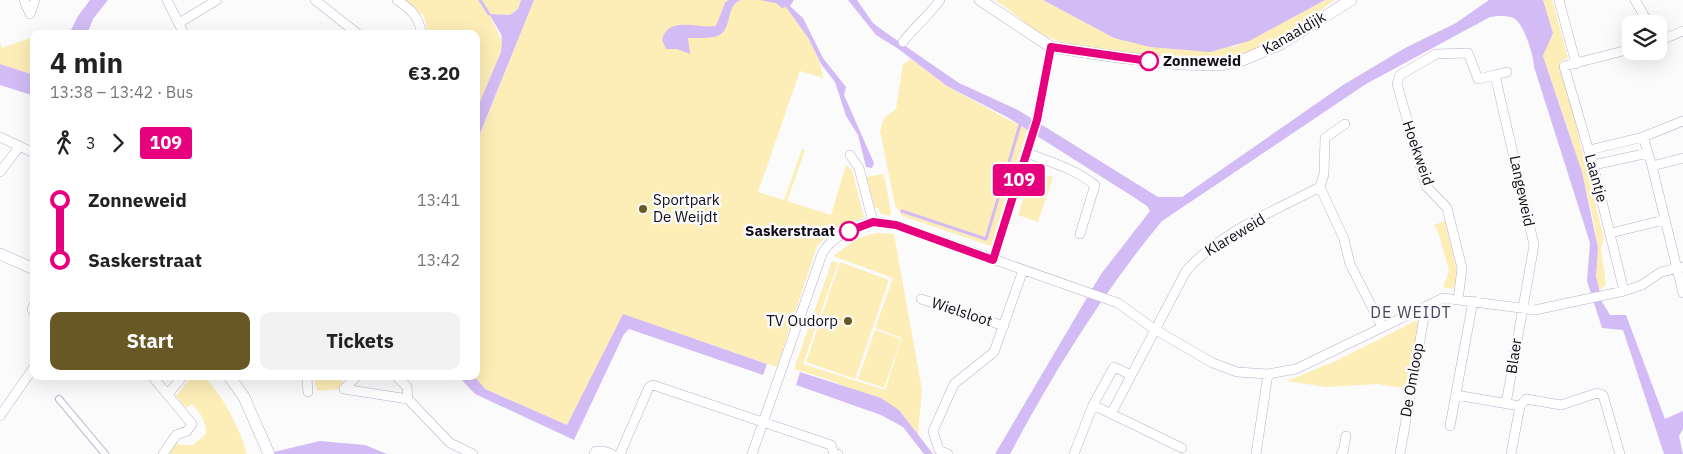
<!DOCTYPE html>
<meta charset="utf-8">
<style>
body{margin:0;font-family:"IBM Plex Sans",sans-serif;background:#f2f2f2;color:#222;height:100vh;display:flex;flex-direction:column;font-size:19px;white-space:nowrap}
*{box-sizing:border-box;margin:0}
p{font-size:16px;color:#767676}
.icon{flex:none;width:28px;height:28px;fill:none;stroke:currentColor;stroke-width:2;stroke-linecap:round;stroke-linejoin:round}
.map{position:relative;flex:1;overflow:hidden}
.details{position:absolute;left:30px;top:30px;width:450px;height:350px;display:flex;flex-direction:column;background:#fff;border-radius:10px;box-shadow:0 5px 20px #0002}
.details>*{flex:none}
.badge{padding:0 10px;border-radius:4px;font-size:18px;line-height:32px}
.controls{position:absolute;left:1622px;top:15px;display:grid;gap:10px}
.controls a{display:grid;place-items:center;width:45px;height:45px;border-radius:10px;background:#fff;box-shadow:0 5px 20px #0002;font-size:25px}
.map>.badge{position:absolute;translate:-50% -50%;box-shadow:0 0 0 2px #fff}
.legs{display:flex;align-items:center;gap:8px;height:55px;padding:0 20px;font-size:16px}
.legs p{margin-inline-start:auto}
.overview{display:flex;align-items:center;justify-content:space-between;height:85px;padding:0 20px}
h1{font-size:28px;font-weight:700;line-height:38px}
.button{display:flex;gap:10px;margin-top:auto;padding:10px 20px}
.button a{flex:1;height:58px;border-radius:10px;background:#675825;color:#fff;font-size:20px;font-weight:700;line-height:58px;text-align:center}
.button a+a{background:#f2f2f2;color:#222}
ul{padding:0 20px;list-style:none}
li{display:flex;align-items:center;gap:18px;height:60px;font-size:19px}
li i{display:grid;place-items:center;width:8px;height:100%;margin:0 6px;background:currentColor}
li i::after{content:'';width:12px;height:12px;margin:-6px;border:4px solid;border-radius:50%;background:#fff}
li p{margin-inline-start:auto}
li:first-child i{background:linear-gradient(#0000 50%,currentColor 0)}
li:last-child i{background:linear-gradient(currentColor 50%,#0000 0)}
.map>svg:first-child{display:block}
.green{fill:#fdedb7}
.water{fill:#d3bcf5}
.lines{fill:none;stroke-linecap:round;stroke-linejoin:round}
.stream{stroke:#d3bcf5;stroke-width:3}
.pedestrian-casing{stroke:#bbafcf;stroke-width:8}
.minor-casing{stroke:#bbafcf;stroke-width:10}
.tertiary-casing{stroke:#bbafcf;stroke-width:12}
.pedestrian{stroke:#fff;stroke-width:6}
.minor{stroke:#fff;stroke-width:9}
.tertiary{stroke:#fff;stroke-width:11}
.line-1-casing{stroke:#fff;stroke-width:11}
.line-1{stroke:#e6007e;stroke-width:8}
.stop-1-dot{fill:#fff;stroke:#e6007e;stroke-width:2.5}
.poi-dot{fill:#675825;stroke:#fbfbfb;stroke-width:2}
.labels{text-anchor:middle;stroke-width:5;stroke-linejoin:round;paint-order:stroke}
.street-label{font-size:15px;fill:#110c17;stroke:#fbfbfb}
.stop-label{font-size:15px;font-weight:bold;fill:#110c17;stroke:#fbfbfb;text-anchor:start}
.poi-label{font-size:15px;fill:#110c17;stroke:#fbfbfb;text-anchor:start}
.neighbourhood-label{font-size:16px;letter-spacing:1px;fill:#4d425d;stroke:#fbfbfb}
</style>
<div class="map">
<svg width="1683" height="454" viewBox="0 0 1683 454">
<rect width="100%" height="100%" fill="#fbfbfb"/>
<!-- green -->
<path class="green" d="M400,0H521L518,9L510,15L489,14L502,41L501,52L476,111V34H428L424,16Z
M534,0H786C786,12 801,26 808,37C815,50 821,63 823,78L800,71L758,192L784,200L802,149L805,150L787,201L831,215L846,165L852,170L864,217L834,229L817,246L777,367L623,315L567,425L485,389L474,376H476L477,142Z
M995,0H1043L1114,38L1234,47L1325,0H1334C1255,65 1213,67 1115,52C1092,48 1062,45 1041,34C1025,24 1011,10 995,0Z
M1543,0H1552L1568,58L1560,61L1604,239L1601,249L1606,284L1599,291C1592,269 1600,247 1594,223C1582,166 1562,111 1543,56L1553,33Z
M30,38L34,45V75L0,64V43L2,48Z
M911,59L947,86L1027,130L991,246L902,216L895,205L880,131L884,118L896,109L903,64Z
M1033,171L1053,177L1038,222L1018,215Z
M884,174L891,213L889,216L881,214L878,208H875L866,177Z
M1445,221L1459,279L1452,289L1443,287L1449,271L1438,231L1434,225Z
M876,233L894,234L922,390L918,435L899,410L827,379L794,369L832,261L838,263L803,364L885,390L902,338L875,328L893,278L833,256L857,239Z
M840,262L889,280L855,379L806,362Z
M1421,318L1409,389L1378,384L1326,387L1287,381L1338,360Z
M875,330L901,339L884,388L858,379Z
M192,376H204C225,400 238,424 247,454H169L176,442L180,445H193L206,434C206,420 201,414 192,404L186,408L176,396Z
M314,376H338L344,383L340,389L317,391Z"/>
<!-- water -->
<path class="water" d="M90,0H108L93,19L87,34H69L78,16Z
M521,0H534L477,141L476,162V111L501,52L502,41L501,34L489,14L510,15L518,9Z
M728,0H741C726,5 732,26 721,34C714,39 697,38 688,38L690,54L677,49H666L662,40C668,15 697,29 716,26L725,3Z
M760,0H794L790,6L803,18L823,58L846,87L844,95L874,163L872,168L866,167L858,135L846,116L835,82L821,64L809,39L786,7L782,8L776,3Z
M848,0H857L873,23L885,32L959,83L1018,110L1158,197H1182L1343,85L1405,48L1456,23L1489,0H1543L1553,33L1543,56L1582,172L1598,248L1596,276L1602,302L1610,315H1626L1665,419L1683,411V429L1679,436L1683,454H1664L1623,330L1602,328L1587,281L1590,243L1534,67C1534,56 1523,21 1513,18C1506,15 1497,16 1490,17L1366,84L1162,221C1103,292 1054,372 1010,454H995L1101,274L1150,211L1147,206L1132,196L1007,117L947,86L897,48L876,35Z
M1043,0H1325L1249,41L1210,52L1150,47L1114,38Z
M0,64L34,75V96L0,85Z
M623,314L767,364L763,375L629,329L624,334L574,440L475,394L458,376H474L485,389L567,425Z
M800,372L881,398L899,410L933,454H924L903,427L881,415L796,385Z
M320,441L365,445L387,454H265Z"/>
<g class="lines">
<!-- stream -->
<path class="stream" d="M480,0L489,14
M902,211L986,239L1020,125"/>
<defs>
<path id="pedestrian" d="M59,399L105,454"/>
<path id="minor" d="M24,0L30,14
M167,0L184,34
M315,0L358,34
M397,0C412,10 418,16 422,34
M1559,0L1576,64
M1635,0L1649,24
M30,14L35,0
M179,23L217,0
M1659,41L1683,31
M903,42C914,27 929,16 940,0
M1345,124L1325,138L1324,174L1320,187L1344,239L1350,264L1382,327
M0,137L34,153
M1643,137L1652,166L1683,293
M1589,150L1643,137L1683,121
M1027,153C1051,162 1075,169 1095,185L1080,234
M850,155L859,168L873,222
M1593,165L1648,153
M1652,166L1683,158
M0,172L19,147
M1611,233L1664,220
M993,260L1037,120L1051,47
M1624,291L1593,165L1564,66L1631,49
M921,299L1004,326
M1458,300L1462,268L1447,208L1426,186L1397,84L1400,75L1436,54L1468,53L1478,79L1495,75
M34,305L32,309L34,313
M152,376L192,424L187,431L176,435L163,454
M305,376L307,379L308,392
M396,376L407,387L408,399L450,443L473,454
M344,389L408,399
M344,389L357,376
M168,394L183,376
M1456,395L1520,406L1526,399L1561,405L1597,393L1603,395L1620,454
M1506,404L1534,245L1495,75L1507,72
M1093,405L1182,448
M1111,414L1186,271C1220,232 1274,211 1320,187
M0,416L34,367
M1450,426L1473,301
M594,454L596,451H603L612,454
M620,454L649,387L653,385L831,445L834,453L838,454
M752,454L822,254C830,238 854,225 872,222C879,221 888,224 896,225L1118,303L1154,329L1213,363L1237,372L1268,374L1296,369L1443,298L1535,310L1624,291L1642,285L1661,272L1683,267
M948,454L939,450L933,431L954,384L994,352L1023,270
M1074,454L1093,405L1114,367L1131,375
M1256,454L1268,374
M1341,454L1343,452L1346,436
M1400,454L1426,306
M1511,454L1520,406"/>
<path id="tertiary" d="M980,0L1051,47L1118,57L1180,64L1222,65L1243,60L1281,44L1351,0
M0,254L34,269
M229,376L244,397L269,454"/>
</defs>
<!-- pedestrian casing -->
<use href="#pedestrian" class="pedestrian-casing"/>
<!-- minor casing -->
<use href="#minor" class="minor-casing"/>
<!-- tertiary casing -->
<use href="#tertiary" class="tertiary-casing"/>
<!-- pedestrian -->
<use href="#pedestrian" class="pedestrian"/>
<!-- minor -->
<use href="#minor" class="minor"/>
<!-- tertiary -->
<use href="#tertiary" class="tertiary"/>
</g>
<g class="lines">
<defs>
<path id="line-1" d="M849,231L873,222L896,225L993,260L1037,120L1051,47L1149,61"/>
</defs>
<!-- line-1 casing -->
<use href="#line-1" class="line-1-casing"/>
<!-- line-1 -->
<use href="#line-1" class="line-1"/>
</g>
<!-- markers -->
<g class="stop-1-dot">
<circle cx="1149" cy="61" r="9"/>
<circle cx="849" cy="231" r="9"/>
</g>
<g class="poi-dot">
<circle cx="643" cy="209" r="5"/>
<circle cx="848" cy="321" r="5"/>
</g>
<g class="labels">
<!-- street labels -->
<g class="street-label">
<text transform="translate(1294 33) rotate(-30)" y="5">Kanaaldijk</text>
<text transform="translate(1418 153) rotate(71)" y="5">Hoekweid</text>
<text transform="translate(1596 178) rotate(75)" y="5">Laantje</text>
<text transform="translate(1522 191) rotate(78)" y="5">Langeweid</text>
<text transform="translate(1235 235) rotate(-31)" y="5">Klareweid</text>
<text transform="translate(962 312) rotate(18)" y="5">Wielsloot</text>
<text transform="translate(1514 356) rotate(-81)" y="5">Blaer</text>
<text transform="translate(1412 380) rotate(-80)" y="5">De Omloop</text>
</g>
<!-- stop labels -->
<g class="stop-label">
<text x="1163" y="66">Zonneweid</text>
<text x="835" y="236" text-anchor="end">Saskerstraat</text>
</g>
<!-- poi labels -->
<g class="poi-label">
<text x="653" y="205">Sportpark<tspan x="653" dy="17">De Weijdt</tspan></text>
<text x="838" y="326" text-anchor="end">TV Oudorp</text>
</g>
<!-- neighbourhood labels -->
<g class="neighbourhood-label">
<text x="1411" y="318">DE WEIDT</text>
</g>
</g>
</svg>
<div class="controls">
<a><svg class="icon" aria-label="layers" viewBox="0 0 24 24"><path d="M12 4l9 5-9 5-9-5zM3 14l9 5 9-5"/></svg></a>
</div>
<b class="badge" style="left:1019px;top:180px;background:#e6007e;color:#fff">109</b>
<section class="details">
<div class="overview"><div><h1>4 min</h1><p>13:38 – 13:42 · Bus</p></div><b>€3.20</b></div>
<div class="legs"><svg class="icon" aria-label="walk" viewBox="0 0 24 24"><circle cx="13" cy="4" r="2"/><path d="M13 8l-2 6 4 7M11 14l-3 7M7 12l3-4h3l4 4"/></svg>3<svg class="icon" aria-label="forward" viewBox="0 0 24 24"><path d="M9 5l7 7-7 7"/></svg><b class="badge" style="background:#e6007e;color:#fff">109</b></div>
<ul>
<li><i style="color:#e6007e"></i><b>Zonneweid</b><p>13:41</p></li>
<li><i style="color:#e6007e"></i><b>Saskerstraat</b><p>13:42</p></li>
</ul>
<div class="button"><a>Start</a><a>Tickets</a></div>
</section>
</div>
